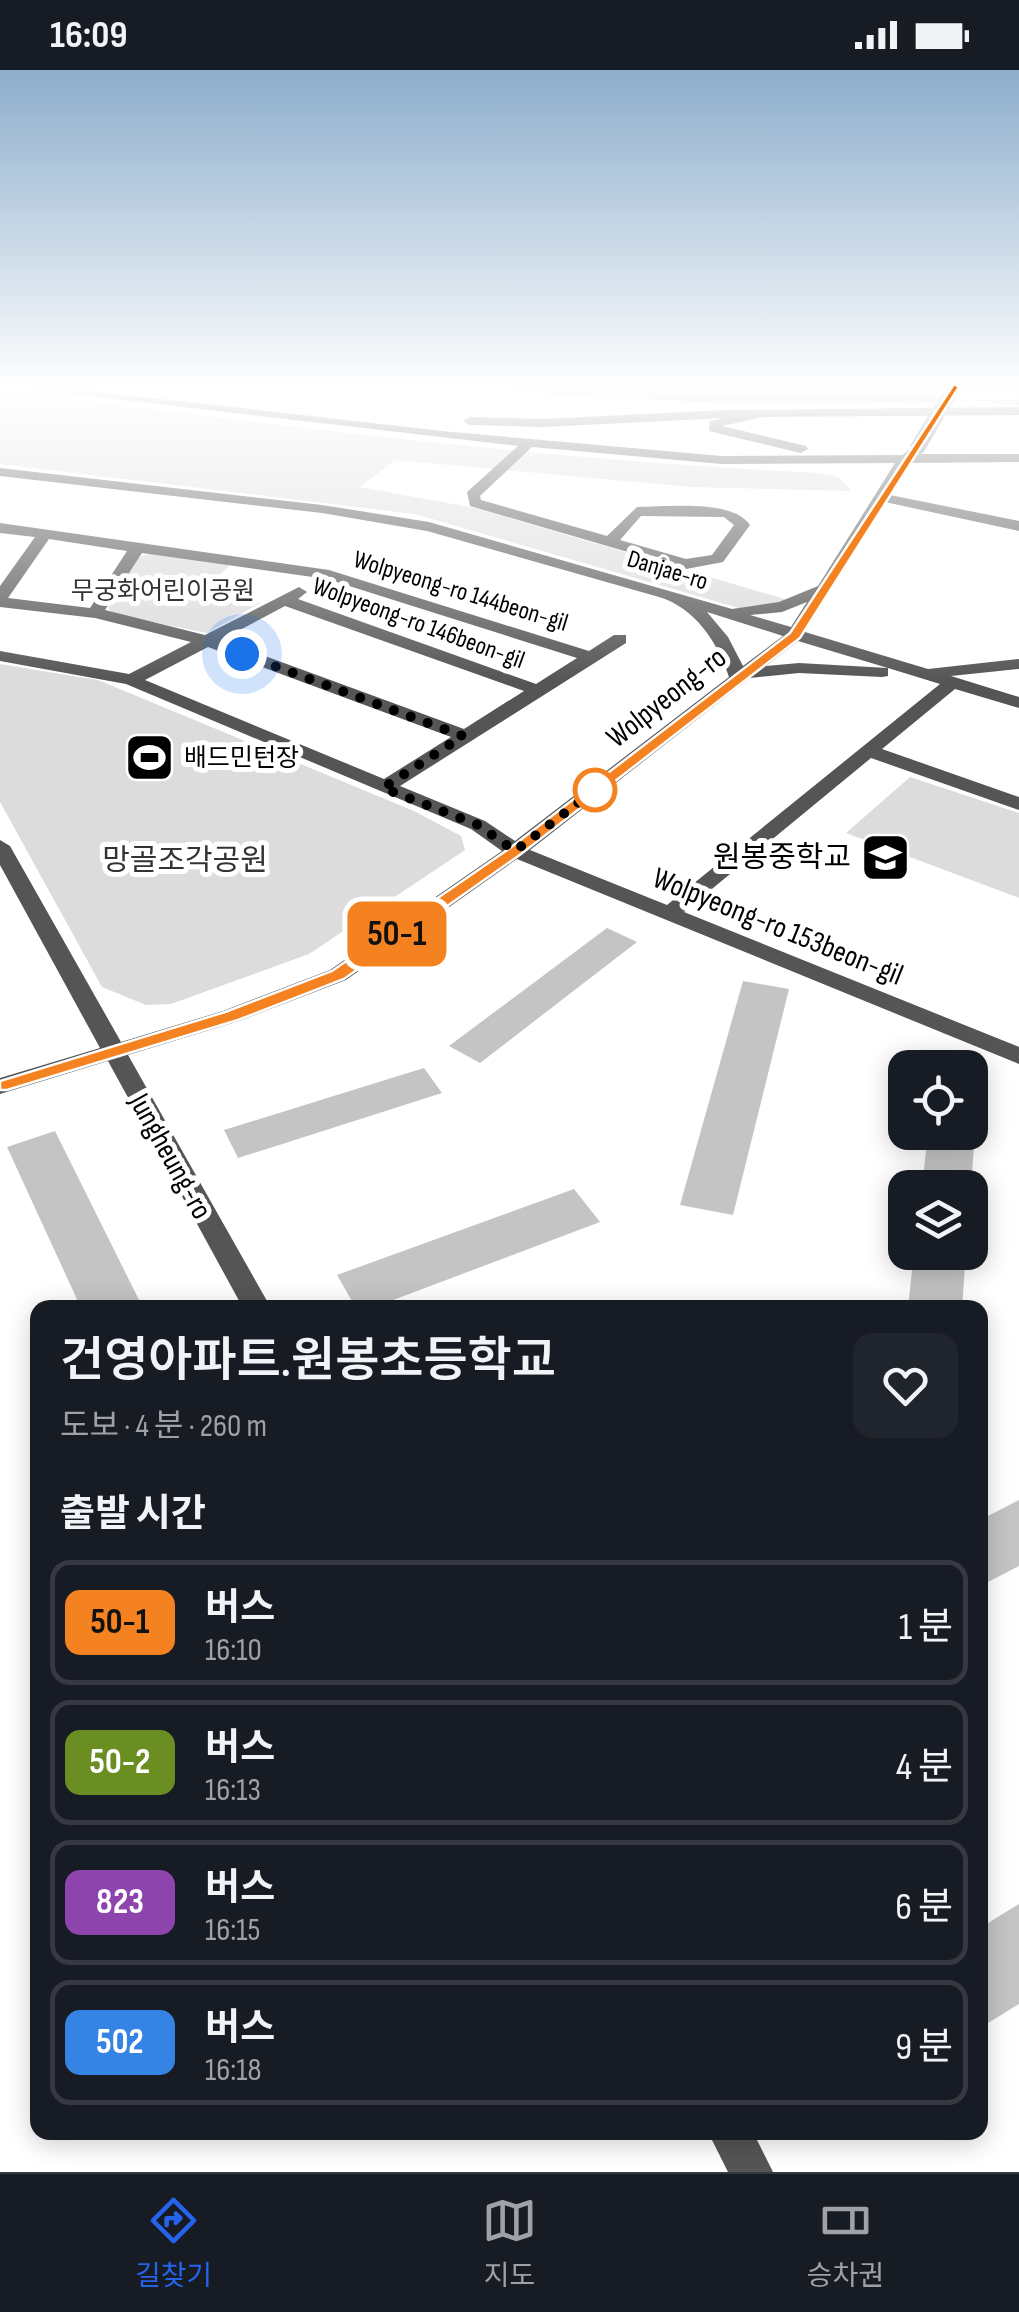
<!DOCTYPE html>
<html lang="ko">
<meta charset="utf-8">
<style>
body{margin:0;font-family:"Sofia Sans Condensed","Noto Sans KR",sans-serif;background:#20242c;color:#f1f3f6;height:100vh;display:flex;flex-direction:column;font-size:38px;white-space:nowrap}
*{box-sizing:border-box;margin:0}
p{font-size:32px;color:#9ea1a6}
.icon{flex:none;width:55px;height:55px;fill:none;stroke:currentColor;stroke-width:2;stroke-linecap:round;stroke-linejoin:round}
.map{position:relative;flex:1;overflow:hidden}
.drawer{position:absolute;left:30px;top:1230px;width:958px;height:840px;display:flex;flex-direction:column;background:#171b24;border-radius:20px;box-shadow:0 5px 25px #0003}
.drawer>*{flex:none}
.badge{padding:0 20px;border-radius:15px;font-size:35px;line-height:65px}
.buttons{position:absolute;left:888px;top:980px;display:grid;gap:20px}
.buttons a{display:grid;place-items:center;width:100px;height:100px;border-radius:20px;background:#171b24;box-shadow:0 5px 25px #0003;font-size:50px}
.you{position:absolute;width:50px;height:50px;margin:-25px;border:8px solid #fff;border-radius:50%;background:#1a73e8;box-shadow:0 0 0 15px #1a73e833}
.map>.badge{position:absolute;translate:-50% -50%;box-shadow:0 0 0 5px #fff}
h2{padding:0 30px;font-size:38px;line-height:90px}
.round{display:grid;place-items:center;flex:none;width:105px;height:105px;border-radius:20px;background:#20242c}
.head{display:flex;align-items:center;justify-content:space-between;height:170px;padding:0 30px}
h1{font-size:48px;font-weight:600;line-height:75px}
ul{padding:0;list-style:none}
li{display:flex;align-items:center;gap:30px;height:125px;margin:0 20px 15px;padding:0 10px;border:5px solid #363941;border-radius:20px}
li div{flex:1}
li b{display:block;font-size:38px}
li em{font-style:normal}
li .badge{min-width:110px;font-weight:700;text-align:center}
.status{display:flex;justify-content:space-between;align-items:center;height:70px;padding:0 50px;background:#171b24;direction:ltr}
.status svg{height:28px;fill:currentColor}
.dock{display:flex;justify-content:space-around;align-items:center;height:140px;border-top:2px solid #363941;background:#171b24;font-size:28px;color:#9ea1a6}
.dock a{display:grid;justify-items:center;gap:5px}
.dock .active{color:#2563eb}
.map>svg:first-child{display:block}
.green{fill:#dcdcdc}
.water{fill:#a3a3a3}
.building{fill:#c4c4c4}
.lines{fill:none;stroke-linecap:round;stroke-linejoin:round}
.minor{fill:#555;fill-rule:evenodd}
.minor-bridge{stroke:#555;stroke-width:15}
.line{fill:#f58220;stroke:#fff;stroke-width:2.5}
.walk{stroke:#000;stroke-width:10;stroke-dasharray:0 18}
.stop-dot{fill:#fff;stroke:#f58220;stroke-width:5}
.labels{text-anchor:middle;stroke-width:10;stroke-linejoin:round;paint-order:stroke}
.far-street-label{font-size:25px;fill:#000;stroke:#fff}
.far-park-label{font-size:25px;fill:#333;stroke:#fff}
.far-poi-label{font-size:25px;fill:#000;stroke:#fff;text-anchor:start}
.street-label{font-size:30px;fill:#000;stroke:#fff}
.poi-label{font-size:30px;fill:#000;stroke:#fff;text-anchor:end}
.park-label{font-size:30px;fill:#333;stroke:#fff}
</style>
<div class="status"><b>16:09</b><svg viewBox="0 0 49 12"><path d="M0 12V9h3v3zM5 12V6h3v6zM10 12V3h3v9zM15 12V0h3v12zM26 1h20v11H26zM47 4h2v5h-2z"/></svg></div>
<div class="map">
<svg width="1019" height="2102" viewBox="0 0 1019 2102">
<rect width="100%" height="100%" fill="#fff"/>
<!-- green -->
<path class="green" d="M0,320C272,355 546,390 820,403L838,407L852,421L691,417L395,390L360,417L475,438L788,530L784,534L742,539L415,444L0,394Z
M152,483L230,495L199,526L260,533L207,563L113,544L108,538L139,487Z
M0,594L98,610L414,741L461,766L465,780L309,884L171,934L146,935L102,917L0,732Z
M910,707L1019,743V828L846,763Z"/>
<!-- water -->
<path class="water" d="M486,317H1019V324L940,322L931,326C960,331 990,330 1019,330V335C1002,335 985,330 969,330C942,331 918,334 901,332L744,334L552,325Z"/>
<!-- building -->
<path class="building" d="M607,858L637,872L480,993L449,976Z
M743,911L789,919L733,1145L680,1135Z
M424,998L442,1023L238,1088L224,1060Z
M55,1061L143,1238H81L7,1077Z
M928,1062H975L971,1118H922Z
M574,1119L600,1152L372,1238H356L337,1205Z
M914,1182H966L962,1238H908Z
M1019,1430V1496L980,1516V1450Z
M1019,1834V1934L980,1958V1858Z"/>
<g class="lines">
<!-- minor -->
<path class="minor" d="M12,317H56L442,361L722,386L902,385L918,373L925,377L918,384H1019V392L910,393L890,425L1019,451V461L885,432L805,562L928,599L1019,589V599L951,606L1019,627V638L955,619L882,679L1019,727V740L871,688L684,842L1019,977V994L517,789L346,910L239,951L128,985L271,1238H243L108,991L0,1024V1008L100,978L0,795V770L10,776L121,972L223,941L330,900L502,781L471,759L126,614L0,591V581L129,604L191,572L95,548L0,537V516L35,467L0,463V453L329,500L589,581L614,565H626V573L400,716L485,751L515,771L729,607C717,571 695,538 659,527L427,461L322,443L0,406V398L322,435L429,452L732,539L779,532L818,516L895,393L722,394L532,377L480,426L481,430L607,466L637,437C667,437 733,429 750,455L723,492L686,499L470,436L467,422L518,376ZM641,446L724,447L734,455L712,485L686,489L620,470ZM49,469L127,481L90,538L8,528ZM142,483L327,509L577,588L536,614L298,529L307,522L299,517L205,565L105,540ZM807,532L791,557L750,545L782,542ZM285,536L524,621L464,659L221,570ZM707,542L783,566L743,596L728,567ZM798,571L888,598L799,593L766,596ZM208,577L451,667L384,709L145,610ZM888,598L940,614L667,835L530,780L750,608L799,603L882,607L888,606Z
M1019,337V345L763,347L722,356L806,376L808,379L801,383L709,361L710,351L725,348L543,357L470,355L463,351L470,347L543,349L726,340Z
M708,2062H753L773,2102H728Z"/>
<!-- minor-bridge -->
<path class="minor-bridge" d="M918,377L954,317"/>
</g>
<!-- sky -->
<linearGradient id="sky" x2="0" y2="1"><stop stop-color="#8cadcc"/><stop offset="0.52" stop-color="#fff"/><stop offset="1" stop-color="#fff" stop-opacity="0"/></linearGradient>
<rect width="1019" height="612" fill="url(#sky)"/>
<!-- line -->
<path class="line" d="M954,314L959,317L800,568L521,784L344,909L238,950L7,1020H0V1011L225,942L332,901L510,778L790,563Z"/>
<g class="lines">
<!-- walk -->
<path class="walk" d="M242,584L463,666L383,718L478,755L515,781L608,710L595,720"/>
</g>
<!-- icons -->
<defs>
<symbol id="stadium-square" viewBox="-11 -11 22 22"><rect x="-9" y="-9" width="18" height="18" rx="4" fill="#000" stroke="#fff"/><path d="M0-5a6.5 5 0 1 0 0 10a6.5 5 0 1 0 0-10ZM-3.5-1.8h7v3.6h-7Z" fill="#fff"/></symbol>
<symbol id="school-square" viewBox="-11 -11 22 22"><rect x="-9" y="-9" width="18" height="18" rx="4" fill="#000" stroke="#fff"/><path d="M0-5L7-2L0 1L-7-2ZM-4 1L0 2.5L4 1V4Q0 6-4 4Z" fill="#fff"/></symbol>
</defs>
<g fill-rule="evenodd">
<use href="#stadium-square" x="122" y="660" width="55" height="55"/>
<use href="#school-square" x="858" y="760" width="55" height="55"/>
</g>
<!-- markers -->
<circle class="stop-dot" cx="595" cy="720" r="20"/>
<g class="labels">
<!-- far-street labels -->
<g class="far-street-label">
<text transform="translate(668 499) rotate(17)" y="9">Danjae-ro</text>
<text transform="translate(461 520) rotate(17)" y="9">Wolpyeong-ro 144beon-gil</text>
<text transform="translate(419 552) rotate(20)" y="9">Wolpyeong-ro 146beon-gil</text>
</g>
<!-- far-park labels -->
<g class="far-park-label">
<text x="163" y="529">무궁화어린이공원</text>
</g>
<!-- far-poi labels -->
<g class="far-poi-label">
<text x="184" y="696">배드민턴장</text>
</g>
<!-- street labels -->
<g class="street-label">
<text transform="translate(666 627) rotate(-38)" y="10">Wolpyeong-ro</text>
<text transform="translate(778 856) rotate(22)" y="10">Wolpyeong-ro 153beon-gil</text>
<text transform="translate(171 1086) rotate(61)" y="10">Jungheung-ro</text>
</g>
<!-- poi labels -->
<g class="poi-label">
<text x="851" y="797">원봉중학교</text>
</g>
<!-- park labels -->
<g class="park-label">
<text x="185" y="800">망골조각공원</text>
</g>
</g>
</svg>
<div class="buttons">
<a><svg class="icon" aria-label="locate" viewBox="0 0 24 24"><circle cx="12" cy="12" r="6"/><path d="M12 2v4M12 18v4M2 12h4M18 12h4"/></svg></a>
<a><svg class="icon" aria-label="layers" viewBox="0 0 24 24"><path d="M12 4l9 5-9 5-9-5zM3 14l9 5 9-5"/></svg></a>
</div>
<div class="you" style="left:242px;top:584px"></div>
<b class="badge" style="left:397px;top:864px;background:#f58220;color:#111">50-1</b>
<section class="drawer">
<div class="head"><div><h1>건영아파트.원봉초등학교</h1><p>도보 · 4 분 · 260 m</p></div><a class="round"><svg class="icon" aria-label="heart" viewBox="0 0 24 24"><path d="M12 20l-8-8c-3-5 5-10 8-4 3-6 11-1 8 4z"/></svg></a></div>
<h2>출발 시간</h2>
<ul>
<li><span class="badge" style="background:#f58220;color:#111">50-1</span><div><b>버스</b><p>16:10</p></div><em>1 분</em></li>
<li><span class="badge" style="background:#6b8e23;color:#fff">50-2</span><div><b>버스</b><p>16:13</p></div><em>4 분</em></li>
<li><span class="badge" style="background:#8e44ad;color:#fff">823</span><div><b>버스</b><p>16:15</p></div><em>6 분</em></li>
<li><span class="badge" style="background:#3584e4;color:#fff">502</span><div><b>버스</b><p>16:18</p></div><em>9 분</em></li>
</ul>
</section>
</div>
<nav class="dock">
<a class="active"><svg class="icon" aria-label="directions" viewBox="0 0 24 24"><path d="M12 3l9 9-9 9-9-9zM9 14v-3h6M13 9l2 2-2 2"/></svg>길찾기</a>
<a><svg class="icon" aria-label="map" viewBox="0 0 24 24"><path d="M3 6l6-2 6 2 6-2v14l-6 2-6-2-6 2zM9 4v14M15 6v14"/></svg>지도</a>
<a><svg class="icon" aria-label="tickets" viewBox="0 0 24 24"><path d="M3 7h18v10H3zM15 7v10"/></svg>승차권</a>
</nav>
